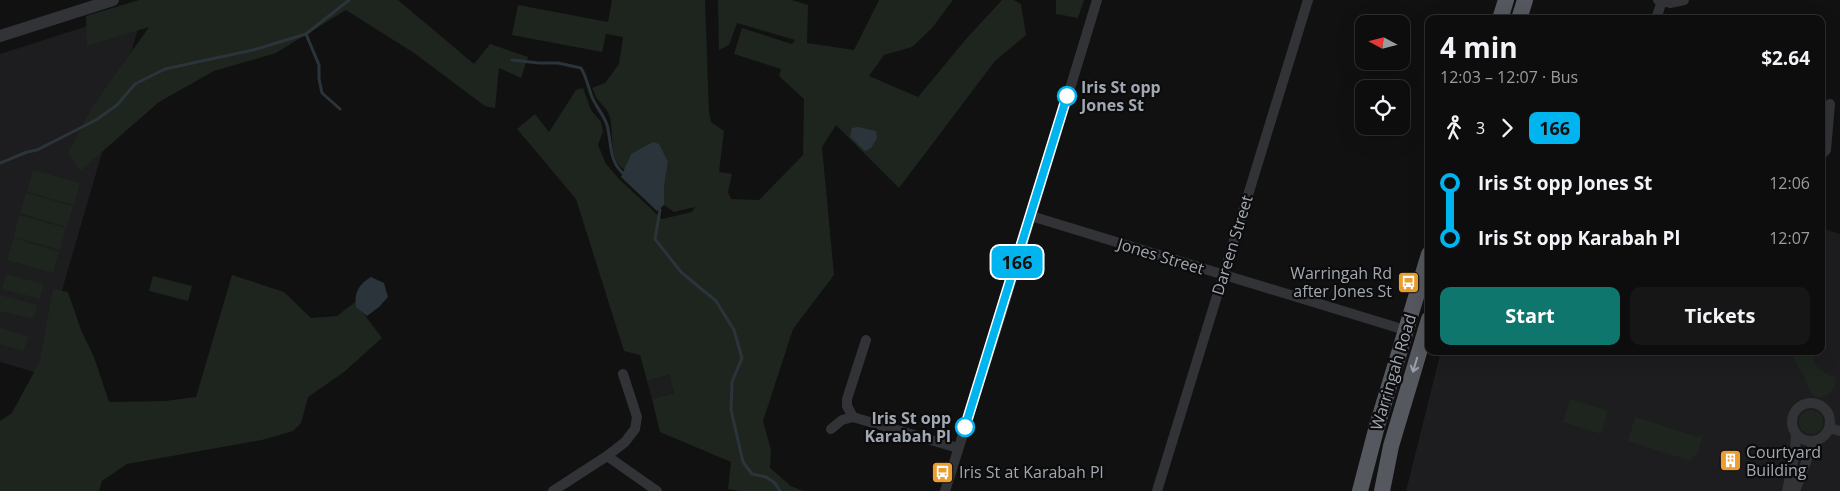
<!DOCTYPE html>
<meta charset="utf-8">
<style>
body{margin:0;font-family:"Open Sans",sans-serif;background:#161617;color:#f1f3f6;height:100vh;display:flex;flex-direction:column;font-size:19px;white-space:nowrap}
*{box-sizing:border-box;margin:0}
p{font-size:16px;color:#9a9c9e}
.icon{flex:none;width:28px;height:28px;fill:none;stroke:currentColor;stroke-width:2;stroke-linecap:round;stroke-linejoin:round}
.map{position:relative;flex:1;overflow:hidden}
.drawer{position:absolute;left:1425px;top:15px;width:400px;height:340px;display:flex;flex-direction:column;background:#0d0d0e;border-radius:10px;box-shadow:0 5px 20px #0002,0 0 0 1px #2d2d2e}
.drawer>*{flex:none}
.badge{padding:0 10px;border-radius:8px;font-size:18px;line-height:32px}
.needle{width:32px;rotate:277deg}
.buttons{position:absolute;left:1355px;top:15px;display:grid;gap:10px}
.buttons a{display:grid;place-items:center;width:55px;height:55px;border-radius:10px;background:#0d0d0e;box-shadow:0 5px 20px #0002,0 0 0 1px #2d2d2e;font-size:25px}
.map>.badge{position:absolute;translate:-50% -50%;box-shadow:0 0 0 2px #fff}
.legs{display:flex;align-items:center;gap:8px;height:55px;padding:0 15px;font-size:16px}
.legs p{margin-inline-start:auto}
.overview{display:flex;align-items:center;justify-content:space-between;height:85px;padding:0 15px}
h1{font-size:28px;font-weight:700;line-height:38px}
.cta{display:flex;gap:10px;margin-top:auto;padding:10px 15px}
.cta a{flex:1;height:58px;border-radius:10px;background:#0f766e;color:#fff;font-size:20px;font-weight:700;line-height:58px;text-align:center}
.cta a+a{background:#161617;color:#f1f3f6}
ul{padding:0 15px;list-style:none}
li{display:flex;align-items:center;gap:18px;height:55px;font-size:19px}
li i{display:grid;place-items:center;width:8px;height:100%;margin:0 6px;background:currentColor}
li i::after{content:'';width:12px;height:12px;margin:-6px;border:4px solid;border-radius:50%;background:#0d0d0e}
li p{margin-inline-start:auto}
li:first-child i{background:linear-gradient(#0000 50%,currentColor 0)}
li:last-child i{background:linear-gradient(currentColor 50%,#0000 0)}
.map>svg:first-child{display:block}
.built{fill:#1d1d1f}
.green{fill:#1d251e}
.water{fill:#2b343a}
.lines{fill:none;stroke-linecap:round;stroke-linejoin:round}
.stream{stroke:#2b343a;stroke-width:3}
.minor{stroke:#323337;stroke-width:10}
.tertiary{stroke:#323337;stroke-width:12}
.trunk{stroke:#56585f;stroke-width:16}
.oneway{stroke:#9aa0aa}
.line-1-casing{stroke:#fff;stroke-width:11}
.line-1{stroke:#00b5ef;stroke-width:8}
.stop-1-dot{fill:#fff;stroke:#00b5ef;stroke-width:2.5}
.labels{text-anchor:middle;stroke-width:4.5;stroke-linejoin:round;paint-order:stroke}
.stop-label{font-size:16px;font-weight:bold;fill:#a2a8b2;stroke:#0c0c0d;text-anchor:start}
.street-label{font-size:16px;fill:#a2a8b2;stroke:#0c0c0d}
.poi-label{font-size:16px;fill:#a2a8b2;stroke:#0c0c0d;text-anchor:start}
</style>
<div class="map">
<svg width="1840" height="491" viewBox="0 0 1840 491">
<rect width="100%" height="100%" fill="#111112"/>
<!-- built -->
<path class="built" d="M144,8L38,373L0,362V54Z
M1821,228L1840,234V491H1406L1441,351H1821Z
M669,375L674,393L652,399L647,381Z"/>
<!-- green -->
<path class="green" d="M139,0H398L474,64L490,44L528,57L521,78L499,68L495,108L485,106L414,53L346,10L276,53L214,71L159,102L80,171L68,153L93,106L149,27L87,46L86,16Z
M612,0H705L709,112L711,122L724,131L719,172L732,174L728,192L731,199L759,200L803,155L804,99L779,76L781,69L734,54L742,28L792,44L795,40L737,23L729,45L719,50L718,0H792L808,5L807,43L854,50L879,0H953L932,28L912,47L884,55L869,76L918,97L966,39L1002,0H1014L1021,4L1026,35L995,61L899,188L836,125L822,147L834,275L793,329L763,421L771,450L770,468L791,486L803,491H740L728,489L731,462L660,432L652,399L674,393L669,375L647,381L640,355L624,351L576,199L517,129L535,114L549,132L576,90L583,88L591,110L601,122L603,131L598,145L606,164L619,179L662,219L692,212L695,207L674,212L664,205V187L668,162L631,154L625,170C608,161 614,134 610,118C608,109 603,106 597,99C595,96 594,91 592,88L605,83L619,64L623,37L606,34L602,52L512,35L518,5L608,22Z
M1056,0H1084L1078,18L1056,14Z
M33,170L80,183L74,205L27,192Z
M26,193L73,206L67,227L20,213Z
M19,215L66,228L60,250L14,237Z
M14,238L59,252L53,273L7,260Z
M6,274L44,284L40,299L2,289Z
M232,275L284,292L311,318L337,316L355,302L382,338L344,372L308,397L301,423L293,431L262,440L127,464L102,481L99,491H0V421L12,413L40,361L53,289L68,292L81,330L94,357L109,402L165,401L196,397Z
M153,276L192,286L188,301L149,291Z
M0,295L37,305L34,319L0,311Z
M0,328L28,336L24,351L0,344Z
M1789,351L1815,352L1813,359L1818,368C1822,369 1823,372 1827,374C1829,376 1832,375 1834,377C1840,385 1823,407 1811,393C1808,389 1807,383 1805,378C1800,369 1794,360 1789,351Z
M1570,399L1608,411L1601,434L1563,422Z
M1799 422a12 12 0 1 1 24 0a12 12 0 1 1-24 0Z
M1635,417L1698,437L1703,434L1697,455L1693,456L1691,461L1628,441Z"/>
<!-- water -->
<path class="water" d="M858,127L876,131L877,138L871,148L865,151L850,137L852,128Z
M653,142L659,144L668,162L664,187V205L657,211L621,177L631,154Z
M371,277L384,283L388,297L379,307L367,316L356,307C354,293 358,285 371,277Z"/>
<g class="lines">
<!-- stream -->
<path class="stream" d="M306,34L319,65V79L322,93L340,109
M512,60L539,63H558L581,68C587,78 588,87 592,97C596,107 604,115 607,125C612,143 608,162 625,175
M0,163L27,152L37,150L96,120L117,105L135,84L165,69L253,50L306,34L349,0
M658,207L660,210L655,239L681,272L716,301L734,330L742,358L732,382L731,410L743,462L752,474L766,477L775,483L780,491"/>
<!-- minor -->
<path class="minor" d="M1658,0L1670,3L1684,0
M1656,19L1662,1
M1821,155L1826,150L1830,104
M1031,216L1405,330
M1792 422a19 19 0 1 1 38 0a19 19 0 1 1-38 0Z
M853,417L847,406V399L866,340
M1829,428L1840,431
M831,429L842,420L853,417L958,448
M607,456L657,491
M553,491L607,456L625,442L635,429L637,417L623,374
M945,491L1001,315L1097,0
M1157,491L1308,0
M1787,491L1795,452L1796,433
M1795,491L1814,441"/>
<!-- tertiary -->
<path class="tertiary" d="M0,36L113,0"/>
<!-- trunk -->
<path class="trunk" d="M1500,19L1506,0
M1519,19L1525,0
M1360,491L1377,426L1429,254
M1382,491L1391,446L1429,319"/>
</g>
<!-- one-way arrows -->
<defs><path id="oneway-shaft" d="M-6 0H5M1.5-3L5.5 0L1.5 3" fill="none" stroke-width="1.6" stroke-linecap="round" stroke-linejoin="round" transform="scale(1.25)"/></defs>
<use class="oneway" href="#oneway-shaft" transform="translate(1415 365) rotate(107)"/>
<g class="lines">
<defs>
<path id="line-1" d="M965,427L1067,96"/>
</defs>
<!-- line-1 casing -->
<use href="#line-1" class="line-1-casing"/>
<!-- line-1 -->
<use href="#line-1" class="line-1"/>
</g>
<!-- icons -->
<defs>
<symbol id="bus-square" viewBox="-11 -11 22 22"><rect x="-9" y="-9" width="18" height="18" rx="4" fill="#eb9e2f" stroke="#0c0c0d"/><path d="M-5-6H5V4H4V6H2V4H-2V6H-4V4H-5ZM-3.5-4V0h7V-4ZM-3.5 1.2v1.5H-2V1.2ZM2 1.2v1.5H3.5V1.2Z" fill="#fff"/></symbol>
<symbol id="building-square" viewBox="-11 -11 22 22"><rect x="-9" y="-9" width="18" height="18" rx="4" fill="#eb9e2f" stroke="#0c0c0d"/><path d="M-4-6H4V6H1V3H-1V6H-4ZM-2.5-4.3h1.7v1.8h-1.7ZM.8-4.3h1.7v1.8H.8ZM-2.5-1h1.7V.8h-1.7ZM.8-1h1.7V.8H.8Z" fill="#fff"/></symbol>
</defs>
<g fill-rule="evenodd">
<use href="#bus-square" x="1396" y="270" width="25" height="25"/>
<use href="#building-square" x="1718" y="448" width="25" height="25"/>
<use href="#bus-square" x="930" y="460" width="25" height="25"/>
</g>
<!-- markers -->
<g class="stop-1-dot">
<circle cx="1067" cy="96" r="9"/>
<circle cx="965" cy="427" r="9"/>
</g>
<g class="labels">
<!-- stop labels -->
<g class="stop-label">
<text x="1081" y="93">Iris St opp<tspan x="1081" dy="18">Jones St</tspan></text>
<text x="951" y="424" text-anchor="end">Iris St opp<tspan x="951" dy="18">Karabah Pl</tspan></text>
</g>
<!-- street labels -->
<g class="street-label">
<text transform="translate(1232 245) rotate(-73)" y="6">Dareen Street</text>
<text transform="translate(1161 256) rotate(17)" y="6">Jones Street</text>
<text transform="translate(1393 372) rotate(-73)" y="6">Warringah Road</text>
</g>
<!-- poi labels -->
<g class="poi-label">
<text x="1392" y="279" text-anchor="end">Warringah Rd<tspan x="1392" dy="18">after Jones St</tspan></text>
<text x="1746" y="458">Courtyard<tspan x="1746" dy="18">Building</tspan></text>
<text x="959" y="478">Iris St at Karabah Pl</text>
</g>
</g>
</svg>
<div class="buttons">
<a><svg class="needle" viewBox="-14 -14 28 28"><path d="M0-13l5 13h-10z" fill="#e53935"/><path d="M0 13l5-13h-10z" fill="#9a9c9e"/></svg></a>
<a><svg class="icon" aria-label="locate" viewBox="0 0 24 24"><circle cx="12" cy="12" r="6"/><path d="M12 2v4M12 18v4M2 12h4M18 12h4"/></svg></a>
</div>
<b class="badge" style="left:1017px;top:262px;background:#00b5ef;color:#111">166</b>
<section class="drawer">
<div class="overview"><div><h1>4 min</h1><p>12:03 – 12:07 · Bus</p></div><b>$2.64</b></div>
<div class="legs"><svg class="icon" aria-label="walk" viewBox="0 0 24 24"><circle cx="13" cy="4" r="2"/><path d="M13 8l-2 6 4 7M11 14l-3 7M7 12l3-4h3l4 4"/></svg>3<svg class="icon" aria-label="forward" viewBox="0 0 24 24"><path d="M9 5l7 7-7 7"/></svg><b class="badge" style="background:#00b5ef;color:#111">166</b></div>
<ul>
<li><i style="color:#00b5ef"></i><b>Iris St opp Jones St</b><p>12:06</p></li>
<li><i style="color:#00b5ef"></i><b>Iris St opp Karabah Pl</b><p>12:07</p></li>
</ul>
<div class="cta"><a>Start</a><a>Tickets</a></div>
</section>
</div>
